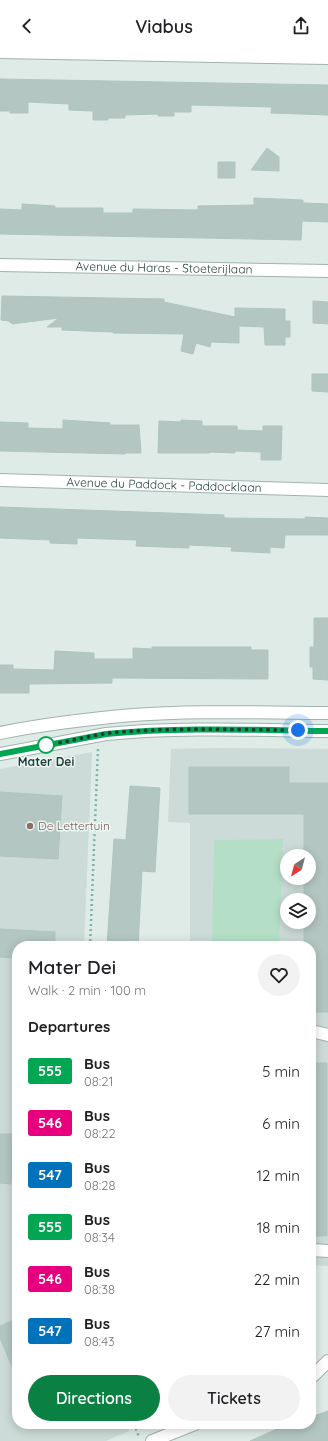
<!DOCTYPE html>
<meta charset="utf-8">
<style>
body{margin:0;font-family:Quicksand,sans-serif;background:#f2f2f2;color:#202124;height:100vh;display:flex;flex-direction:column;font-size:15px;white-space:nowrap}
*{box-sizing:border-box;margin:0}
p{font-size:13px;color:#757577}
.icon{flex:none;width:22px;height:22px;fill:none;stroke:currentColor;stroke-width:2;stroke-linecap:round;stroke-linejoin:round}
.map{position:relative;flex:1;overflow:hidden}
.side{position:absolute;left:12px;top:889px;width:304px;height:488px;display:flex;flex-direction:column;background:#fff;border-radius:16px;box-shadow:0 2px 10px #0003}
.side>*{flex:none}
.badge{padding:0 8px;border-radius:3px;font-size:14px;line-height:26px}
.needle{width:26px;rotate:216deg}
.tools{position:absolute;left:280px;top:797px;display:grid;gap:8px}
.tools a{display:grid;place-items:center;width:36px;height:36px;border-radius:50%;background:#fff;box-shadow:0 2px 10px #0003;font-size:20px}
.you{position:absolute;width:20px;height:20px;margin:-10px;border:3px solid #fff;border-radius:50%;background:#1a73e8;box-shadow:0 0 0 6px #1a73e833}
.map>.badge{position:absolute;translate:-50% -50%;box-shadow:0 0 0 2px #fff}
h2{padding:0 16px;font-size:15px;line-height:36px}
.round{display:grid;place-items:center;flex:none;width:42px;height:42px;border-radius:21px;background:#f2f2f2}
.head{display:flex;align-items:center;justify-content:space-between;height:68px;padding:0 16px}
h1{font-size:19px;font-weight:600;line-height:30px}
.action{display:flex;gap:8px;margin-top:auto;padding:8px 16px}
.action a{flex:1;height:46px;border-radius:24px;background:#0b8043;color:#fff;font-size:16px;font-weight:600;line-height:46px;text-align:center}
.action a+a{background:#f2f2f2;color:#202124}
ul{padding:0;list-style:none}
li{display:flex;align-items:center;gap:12px;height:52px;padding:0 16px}
li div{flex:1}
li b{display:block;font-size:15px}
li em{font-style:normal}
li .badge{min-width:44px;font-weight:700;text-align:center}
header{display:flex;justify-content:space-between;align-items:center;height:52px;padding:0 16px;background:#fff;font-size:18px;font-weight:600}
.map>svg:first-child{display:block}
.built{fill:#ccdbd7;fill-rule:evenodd}
.green{fill:#b4dfc6}
.building{fill:#b3c6c1;stroke:#b0c5c0}
.lines{fill:none;stroke-linecap:round;stroke-linejoin:round}
.minor-casing{stroke:#a1b3af;stroke-width:14}
.path{stroke:#7bb2aa;stroke-width:2.5;stroke-dasharray:2 3;stroke-linecap:butt}
.minor{stroke:#fff;stroke-width:12}
.line-casing{stroke:#fff;stroke-width:9}
.line{stroke:#00a651;stroke-width:6}
.walk{stroke:#1e3c39;stroke-width:4;stroke-dasharray:0 7.2}
.stop-dot{fill:#fff;stroke:#00a651;stroke-width:2}
.education-dot{fill:#8d6e63;stroke:#eef8f4;stroke-width:1.5}
.labels{text-anchor:middle;stroke-width:3;stroke-linejoin:round;paint-order:stroke}
.street-label{font-size:12px;fill:#1e3c39;stroke:#eef8f4}
.stop-label{font-size:12px;font-weight:bold;fill:#1e3c39;stroke:#eef8f4}
.education-label{font-size:12px;fill:#785e54;stroke:#eef8f4;text-anchor:start}
</style>
<header><svg class="icon" aria-label="back" viewBox="0 0 24 24"><path d="M15 5l-7 7 7 7"/></svg>Viabus<svg class="icon" aria-label="share" viewBox="0 0 24 24"><path d="M12 15V3M7 8l5-5 5 5M5 13v7h14v-7"/></svg></header>
<div class="map">
<svg width="328" height="1389" viewBox="0 0 328 1389">
<rect width="100%" height="100%" fill="#deebe7"/>
<!-- built -->
<path class="built" d="M218,696L328,697V1214L311,1213V894H190V771L168,770L171,697ZM287,804H309V826H287ZM287,848H309V870H287Z
M92,700L84,894H17V1372H127L129,1379L106,1389H0V717Z"/>
<!-- green -->
<path class="green" d="M283,787L279,894L212,893L214,788Z"/>
<!-- building -->
<path class="building" d="M0,27L328,33V63L271,61L272,55L191,53V60H174V64H158V62L125,63V66H108V68H93V59L69,58V52L28,50V61H10V59H0Z
M267,96L279,105V119L251,118Z
M218,110H235V126H218Z
M254,146L303,148V151L328,152V170L302,169L301,188L0,182V157L22,158V152L55,154V156H103V161H133V157L198,158V154L254,153Z
M2,244L164,247V250L235,265V256L285,257V269H290V285H285V293H265L264,275L239,274V291L211,290L210,295L196,291L193,302L181,299L184,282L113,281V280L62,278V275H47L59,266L12,272L9,269L1,268Z
M313,249L328,250V272L313,271Z
M312,322H328V340L312,339Z
M63,368L110,371V373H139L141,401H125V402L0,399V370L28,371V376L63,377Z
M181,368L202,369V374H237V378L263,379V374H282L281,408H261V400L235,399V401L210,400V401H158L159,369L181,370Z
M0,455L224,463V466L305,467V465L328,466V483H285L284,496L270,495V501L231,499L232,495L189,493V496L136,494L137,488L77,486V492L50,491V488L0,486Z
M314,566H328V628L313,627V615H310V595H314Z
M152,595H251V598H268V627L112,626V631L29,632V641H0V613H13V617L54,618L55,599L94,601V607H133V596L152,597Z
M189,715H289V731H328V960H311V894H304V870H309V848H304V826H309V804H304V762H189Z
M130,734L160,736L155,820L142,819L138,894H107L114,787L126,788Z
M0,740L62,744L58,807L0,804Z
M0,877L55,880V894H17V906L0,905Z
M311,1011H327V1184H311Z
M0,1082H14L11,1132L0,1131Z
M17,1267V1326L0,1286V1274Z
M328,1359V1389H250L288,1372H311V1365Z"/>
<g class="lines">
<defs>
<g id="minor">
<path d="M0,0L328,6"/>
<path id="s1" d="M0,213L328,219"/>
<path id="s2" d="M0,428L328,438"/>
<path d="M0,681C44,672 88,667 133,663C197,658 263,661 328,661"/>
<path d="M0,702L106,682C180,675 254,678 328,679"/>
<path d="M311,979L328,983"/>
<path d="M311,1198L328,1199"/>
<path d="M313,1324L328,1309"/>
<path d="M152,1389L195,1372"/>
</g>
</defs>
<!-- minor casing -->
<use href="#minor" class="minor-casing"/>
<!-- path -->
<path class="path" d="M90,894L98,697
M134,1372L139,1385"/>
<!-- minor -->
<use href="#minor" class="minor"/>
</g>
<g class="lines">
<defs>
<path id="line" d="M0,702L106,682C180,675 254,678 328,679"/>
</defs>
<!-- line casing -->
<use href="#line" class="line-casing"/>
<!-- line -->
<use href="#line" class="line"/>
<!-- walk -->
<path class="walk" d="M46,693C67,690 88,684 109,681C172,675 235,678 298,678"/>
</g>
<!-- markers -->
<circle class="stop-dot" cx="46" cy="693" r="8"/>
<circle class="education-dot" cx="30" cy="774" r="4"/>
<g class="labels">
<!-- street labels -->
<g class="street-label">
<text dy="4" stroke="none"><textPath href="#s1" startOffset="164">Avenue du Haras - Stoeterijlaan</textPath></text>
<text dy="4" stroke="none"><textPath href="#s2" startOffset="164">Avenue du Paddock - Paddocklaan</textPath></text>
</g>
<!-- stop labels -->
<g class="stop-label">
<text x="46" y="714">Mater Dei</text>
</g>
<!-- education labels -->
<g class="education-label">
<text x="38" y="778">De Lettertuin</text>
</g>
</g>
</svg>
<div class="tools">
<a><svg class="needle" viewBox="-14 -14 28 28"><path d="M0-13l5 13h-10z" fill="#e53935"/><path d="M0 13l5-13h-10z" fill="#757577"/></svg></a>
<a><svg class="icon" aria-label="layers" viewBox="0 0 24 24"><path d="M12 4l9 5-9 5-9-5zM3 14l9 5 9-5"/></svg></a>
</div>
<div class="you" style="left:298px;top:678px"></div>
<section class="side">
<div class="head"><div><h1>Mater Dei</h1><p>Walk · 2 min · 100 m</p></div><a class="round"><svg class="icon" aria-label="heart" viewBox="0 0 24 24"><path d="M12 20l-8-8c-3-5 5-10 8-4 3-6 11-1 8 4z"/></svg></a></div>
<h2>Departures</h2>
<ul>
<li><span class="badge" style="background:#00a651;color:#fff">555</span><div><b>Bus</b><p>08:21</p></div><em>5 min</em></li>
<li><span class="badge" style="background:#e6007e;color:#fff">546</span><div><b>Bus</b><p>08:22</p></div><em>6 min</em></li>
<li><span class="badge" style="background:#0072bc;color:#fff">547</span><div><b>Bus</b><p>08:28</p></div><em>12 min</em></li>
<li><span class="badge" style="background:#00a651;color:#fff">555</span><div><b>Bus</b><p>08:34</p></div><em>18 min</em></li>
<li><span class="badge" style="background:#e6007e;color:#fff">546</span><div><b>Bus</b><p>08:38</p></div><em>22 min</em></li>
<li><span class="badge" style="background:#0072bc;color:#fff">547</span><div><b>Bus</b><p>08:43</p></div><em>27 min</em></li>
</ul>
<div class="action"><a>Directions</a><a>Tickets</a></div>
</section>
</div>
